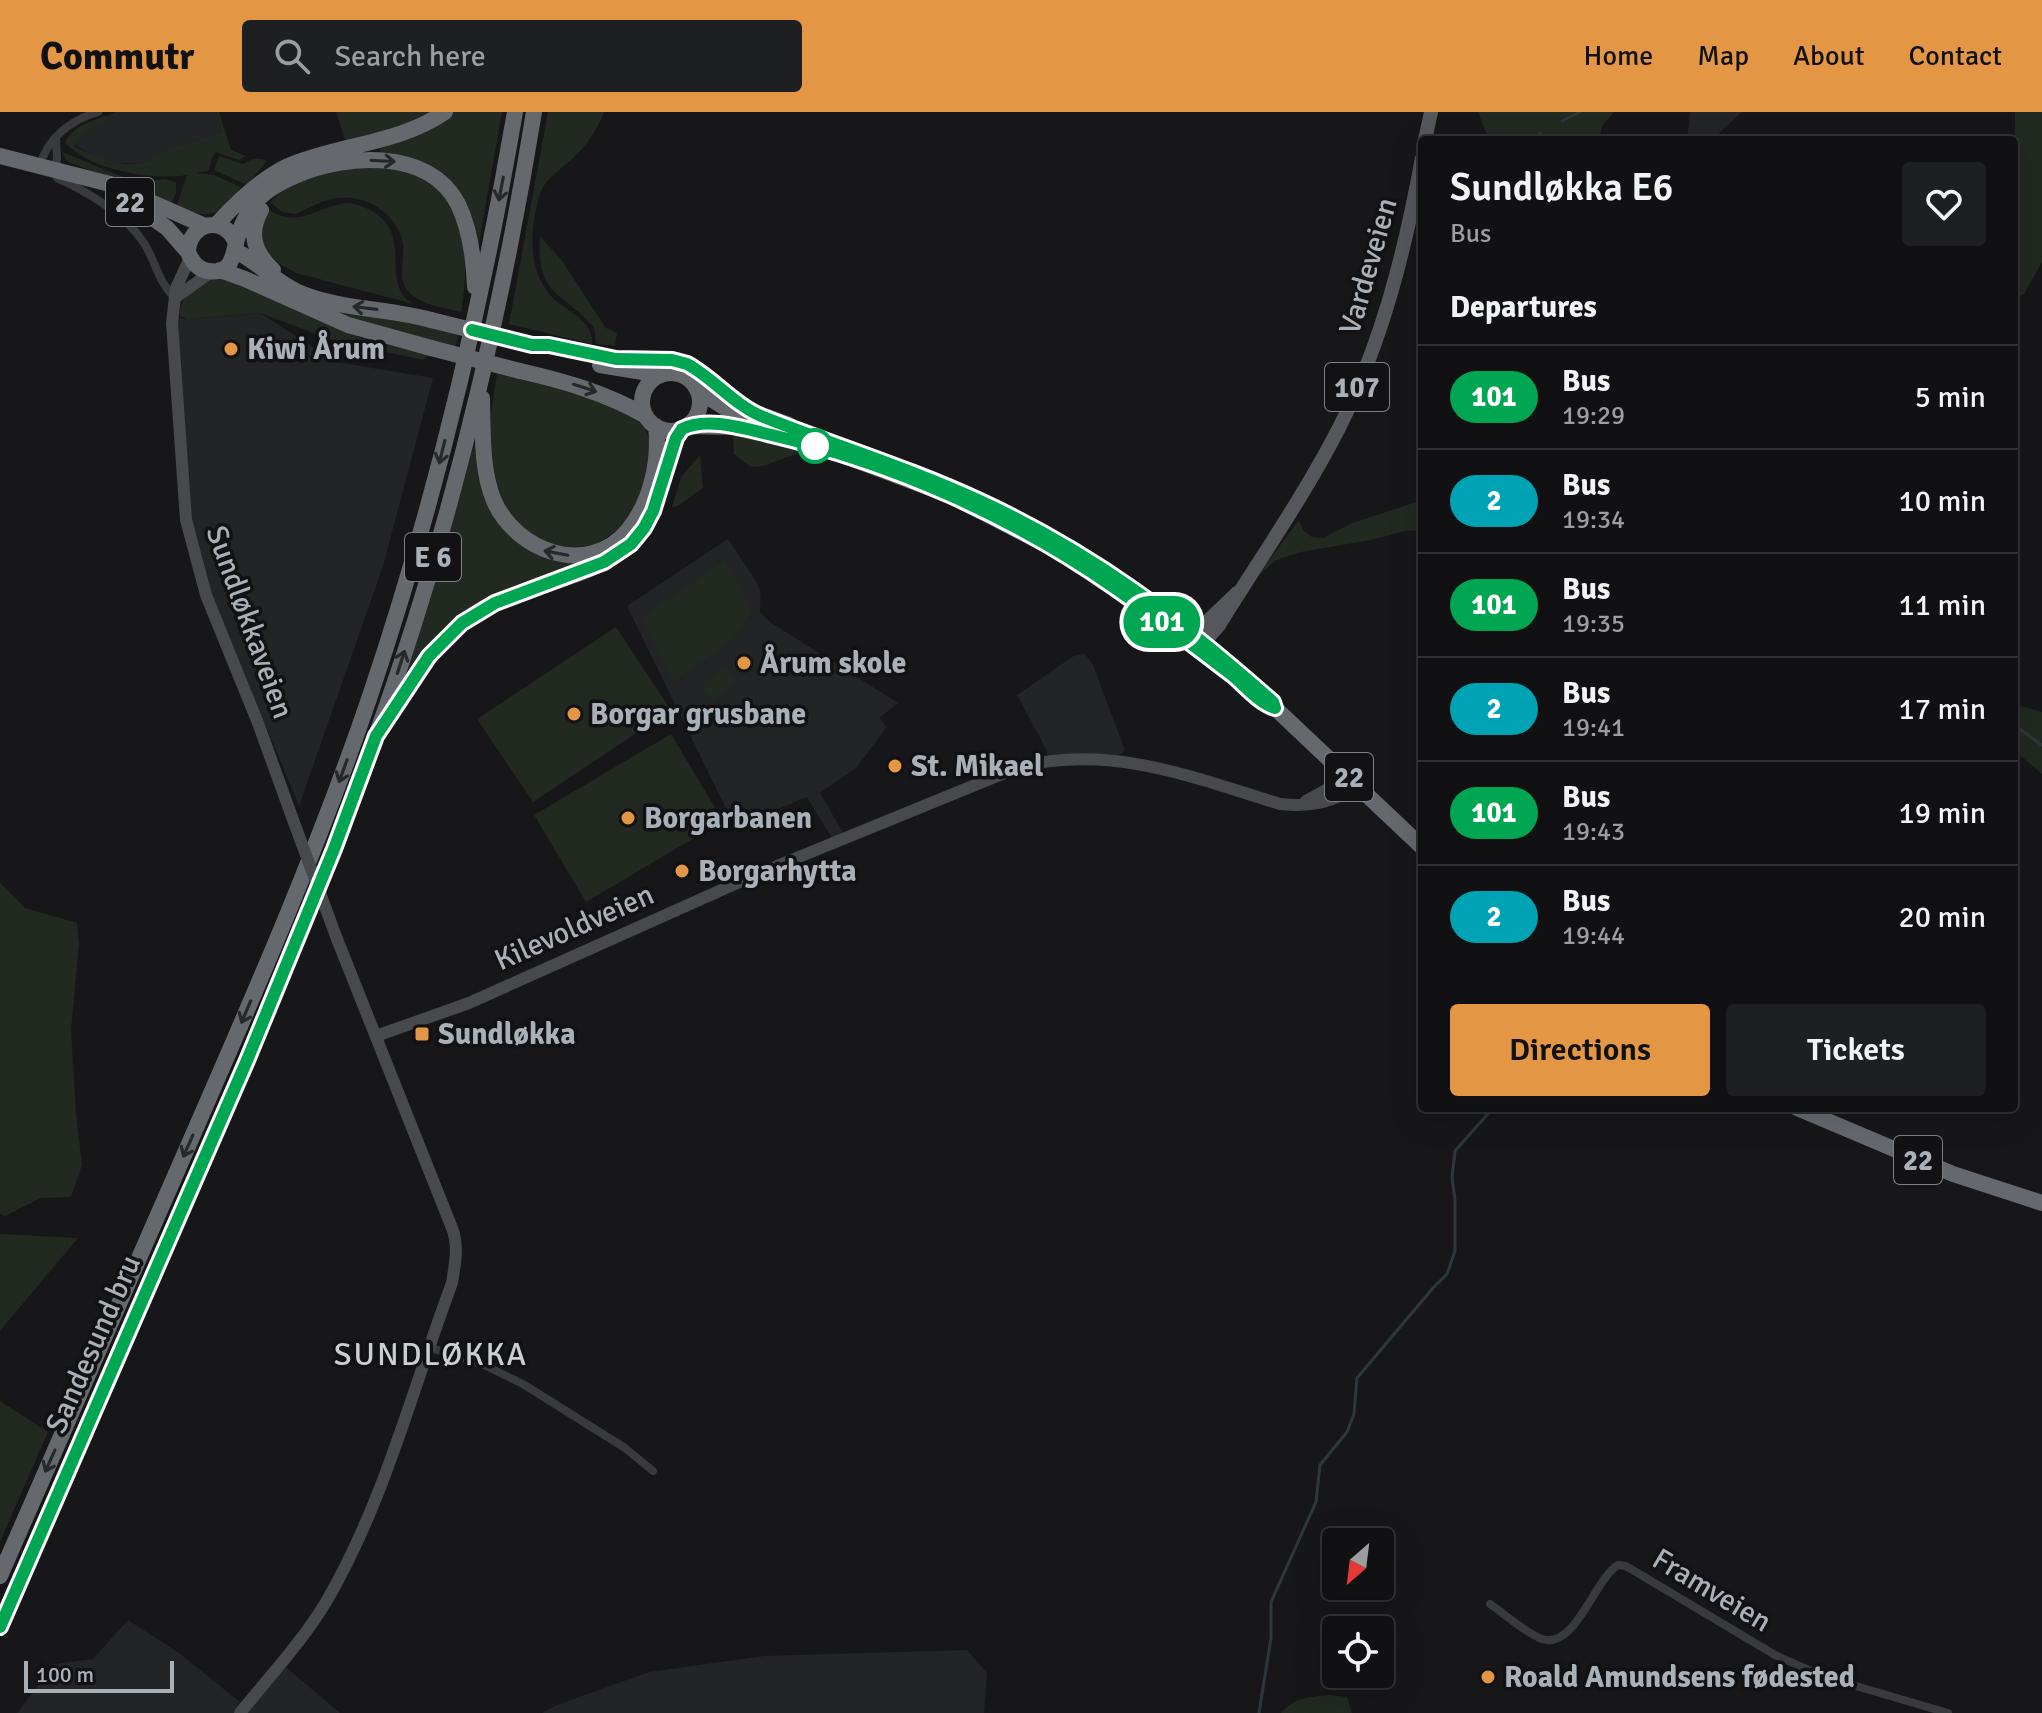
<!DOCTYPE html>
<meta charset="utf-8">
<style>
body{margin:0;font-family:Signika,sans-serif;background:#1e1f21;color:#f1f3f6;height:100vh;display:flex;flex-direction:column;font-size:30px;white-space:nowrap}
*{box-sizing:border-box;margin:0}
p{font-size:26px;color:#9c9da0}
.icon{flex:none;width:44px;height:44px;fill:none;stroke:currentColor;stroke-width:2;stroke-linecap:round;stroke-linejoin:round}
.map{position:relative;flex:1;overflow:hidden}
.panel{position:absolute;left:1418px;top:24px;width:600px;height:976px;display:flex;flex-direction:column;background:#111113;border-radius:8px;box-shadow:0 8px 32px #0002,0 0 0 2px #303133}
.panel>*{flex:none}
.badge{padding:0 16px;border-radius:26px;font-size:28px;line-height:52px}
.needle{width:52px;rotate:208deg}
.controls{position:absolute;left:1322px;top:1416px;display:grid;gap:16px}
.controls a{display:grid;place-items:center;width:72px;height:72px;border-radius:8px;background:#111113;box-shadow:0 8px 32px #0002,0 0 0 2px #303133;font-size:40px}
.scale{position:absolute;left:24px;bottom:20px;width:150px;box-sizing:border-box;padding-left:8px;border:4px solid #aab0b8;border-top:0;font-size:22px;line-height:28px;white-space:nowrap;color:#aab0b8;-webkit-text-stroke:6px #121214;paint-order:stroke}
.map>.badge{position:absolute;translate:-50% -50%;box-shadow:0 0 0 4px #fff}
h2{padding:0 32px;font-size:30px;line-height:72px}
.round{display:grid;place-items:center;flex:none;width:84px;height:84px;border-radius:8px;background:#1e1f21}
.head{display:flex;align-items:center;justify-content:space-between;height:136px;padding:0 32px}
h1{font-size:38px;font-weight:600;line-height:60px}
.button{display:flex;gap:16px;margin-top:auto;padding:16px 32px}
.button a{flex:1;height:92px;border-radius:8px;background:#e39745;color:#111;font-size:32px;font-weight:600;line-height:92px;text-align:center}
.button a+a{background:#1e1f21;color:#f1f3f6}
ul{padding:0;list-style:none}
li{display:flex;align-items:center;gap:24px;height:104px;padding:0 32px;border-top:2px solid #303133}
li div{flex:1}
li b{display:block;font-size:30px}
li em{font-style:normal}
li .badge{min-width:88px;font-weight:700;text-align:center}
header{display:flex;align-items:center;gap:48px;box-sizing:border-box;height:112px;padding:0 40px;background:#e39745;color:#111}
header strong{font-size:38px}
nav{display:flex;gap:44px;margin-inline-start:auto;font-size:28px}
.search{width:560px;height:72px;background:#1e1f21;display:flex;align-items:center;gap:20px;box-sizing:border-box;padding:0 28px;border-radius:8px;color:#9c9da0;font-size:30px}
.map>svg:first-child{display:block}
.built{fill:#232426}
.green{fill:#212921}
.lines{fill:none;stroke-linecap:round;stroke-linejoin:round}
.stream{stroke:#2e383c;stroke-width:3}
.street{stroke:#383a3e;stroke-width:8}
.secondary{stroke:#47494d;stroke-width:12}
.primary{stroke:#55575c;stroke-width:14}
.highway{stroke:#65696e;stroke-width:16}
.secondary-bridge{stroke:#47494d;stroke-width:12}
.highway-bridge{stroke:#65696e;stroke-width:16}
.oneway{stroke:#27282a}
.line-casing{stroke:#fff;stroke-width:18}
.line{stroke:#00a651;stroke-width:12}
.poi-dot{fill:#e39745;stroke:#121214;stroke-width:3}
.stop-dot{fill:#fff;stroke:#00a651;stroke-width:4}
.labels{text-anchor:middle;stroke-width:7;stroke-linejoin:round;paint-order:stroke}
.shield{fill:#121214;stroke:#7c8187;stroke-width:2}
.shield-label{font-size:28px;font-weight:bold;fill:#aab0b8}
.street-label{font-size:30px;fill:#aab0b8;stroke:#121214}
.poi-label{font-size:30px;font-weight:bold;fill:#aab0b8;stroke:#121214;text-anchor:start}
.neighbourhood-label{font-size:32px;letter-spacing:2px;fill:#cbcfd4;stroke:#121214}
</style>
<header>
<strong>Commutr</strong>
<div class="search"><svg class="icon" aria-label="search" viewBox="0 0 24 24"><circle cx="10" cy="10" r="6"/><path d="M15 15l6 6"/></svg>Search here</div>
<nav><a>Home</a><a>Map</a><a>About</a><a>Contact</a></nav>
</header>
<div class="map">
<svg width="2042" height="1601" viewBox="0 0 2042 1601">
<rect width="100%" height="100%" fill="#171719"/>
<!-- built -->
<path class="built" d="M115,0H216L222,20L151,43L152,49L144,52L105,50L72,31L73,22Z
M1690,0H1742L1715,25L1708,28H1683L1688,20Z
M260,201L336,250L433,266L383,454L299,694L208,475L190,408L177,206L187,207Z
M728,427L754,466L761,480L760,500L770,510L898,591L879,606L887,615L856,656L820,681L846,726L834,730L807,685L735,715L627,494Z
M1085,542L1093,553L1125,638L1114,647L1048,648L1047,639L1017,583L1075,543Z
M128,1508L179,1541L245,1594L281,1551L340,1601H17L55,1552L93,1547Z
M967,1538L987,1561L984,1601H542L557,1593L649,1560L764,1544Z"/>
<!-- green -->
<path class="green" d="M216,0H219L231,38L246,44L239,48L216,40L212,46L209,58L197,61L214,63L245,77C216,104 213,108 176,95L187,63C151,69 91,58 65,31C73,14 89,10 105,4L109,8L83,20L74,31L75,35C101,46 124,58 152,49L150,43L222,20Z
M336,0H437L395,18L346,30Z
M453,0H502L477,142L459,84L380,42L379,31L445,6Z
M548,0H604C598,17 586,34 573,46C561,58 546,65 540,82C530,114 527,156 550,183C564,199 594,207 592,232L509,212Z
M1478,0H1614L1602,14L1600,24L1602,28H1489Z
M2015,0H2042V150L2024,182L2014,187Z
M62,40L128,67L145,69L165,67L176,70V81L171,93L109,65L68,50Z
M219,44L243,52C252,47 257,44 267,49L247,73L214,58Z
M348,55C365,56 388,52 405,57C466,74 471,148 461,200C444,196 415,192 405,175C398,163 405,145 403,132C398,102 366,82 337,86C323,88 309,96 296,102L282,100L270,90L289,72Z
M351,91C425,110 374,169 413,192L300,162C270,150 267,141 257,112L267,96C298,120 317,92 351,91Z
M540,124L562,149L606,216L617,221L615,234L596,232L594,215C561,179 536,183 540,124Z
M222,165L360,226L429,243L423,248L333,228L260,201L187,207L180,204C178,182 203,169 222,165Z
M295,185L459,221L455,235L358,211Z
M497,262C534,271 612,287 640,311C653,324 651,340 647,356C644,369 642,385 635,397C620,421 583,448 553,436C548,434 543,429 538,426C517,413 505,401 496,377C485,346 491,294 497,262Z
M478,320L497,406L575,448L574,454C534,469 487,481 453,508C431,525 418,550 403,573Z
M733,323L804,339L763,354L751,355L734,342Z
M700,343L703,376L678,394L672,395L681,365Z
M1422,388V418L1405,419L1371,428L1301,440L1276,448L1256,466L1299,408L1303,418L1312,425L1323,426L1352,411Z
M725,448L752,499L731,530L673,570L641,506Z
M616,515L671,598L533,690L477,607Z
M726,553L738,569L712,589L700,574Z
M2014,592L2042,600V662L2014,638Z
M671,622L723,709L586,790L534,703Z
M0,771L25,796L77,811L79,832L71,918L76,1002L82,1053L71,1085L41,1086L5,1104L0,1102Z
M0,1122L78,1126L0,1219Z
M0,1289L48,1320L0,1430Z
M1330,1583L1347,1585L1352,1601H1281C1295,1585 1309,1585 1330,1583Z"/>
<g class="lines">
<!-- stream -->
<path class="stream" d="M1562,9L1580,0
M1535,28L1540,21
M2014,613L2042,633
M1259,1601L1271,1526V1490L1316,1390L1320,1353L1347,1320L1354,1302L1357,1266L1433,1176L1447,1162L1455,1139V1088L1452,1066L1455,1039L1493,996"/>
<!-- street -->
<path class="street" d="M40,54C47,26 71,8 98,0
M55,58L57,47L56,25
M58,61L57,66C88,80 124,101 144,131C156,150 158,170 175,186
M428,1235L484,1253L523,1272L625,1336L653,1359
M1490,1492C1506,1503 1524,1520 1542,1527C1575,1538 1594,1468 1618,1453L1626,1454L1775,1543L1822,1564L1948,1601"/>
<!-- secondary -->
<path class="secondary" d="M190,146L176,176L172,211L186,408L206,483L258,611L292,705
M175,186L211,160
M1306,689L1326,678L1345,660
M376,924L469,891L755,763L1019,655C1111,632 1192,665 1280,692C1308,695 1335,692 1357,672
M240,1601C269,1565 302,1530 326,1490C384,1391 412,1278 452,1171C455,1151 459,1135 452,1116L337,827"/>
<!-- primary -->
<path class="primary" d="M1425,28L1431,0
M1237,481L1195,521L1194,533L1204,530L1219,513C1259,448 1305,383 1340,314C1382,230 1405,139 1422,46"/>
<!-- highway -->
<path class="highway" d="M0,44L110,72L203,113
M131,91L167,116L188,140
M261,98C248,121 254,140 273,158
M217,112C237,90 261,67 288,54C339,32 399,32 445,0
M236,131C225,102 189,110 188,140C192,150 198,158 209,159C232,163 233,143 237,127C240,116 246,104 252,94C263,79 280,70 297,63C346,42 429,36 458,92C470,117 474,148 475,175
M236,139C258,150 275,170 298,180C340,198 388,196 431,208
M220,158L245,167L348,213L431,236
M532,233H549L616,247L659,248L687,252L753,300L787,312L801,321
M600,253L661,263
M520,259C564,269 606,281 646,304
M642 290a29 29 0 1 1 58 0a29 29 0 1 1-58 0Z
M697,278L730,299L772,312
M482,286C483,319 481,358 494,389C517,440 588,466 628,418C651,390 660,349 656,314
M688,314L739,315L803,330L850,346L951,384L1054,437L1142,495L1275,596L1422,735
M390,602C419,559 444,516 492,492C532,473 599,463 631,432C663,401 660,353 682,317
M1797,996L1953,1062L2042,1091
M0,1464C62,1323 123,1181 185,1041C251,890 317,740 370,584C434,394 481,198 515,0
M0,1515C61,1374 123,1233 184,1092C263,911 342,730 404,543C462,366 504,184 534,0"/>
<!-- secondary-bridge -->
<path class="secondary-bridge" d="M292,705L337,827"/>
<!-- highway-bridge -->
<path class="highway-bridge" d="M431,208L532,233
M431,236L520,259"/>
</g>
<!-- one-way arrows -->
<defs><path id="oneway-shaft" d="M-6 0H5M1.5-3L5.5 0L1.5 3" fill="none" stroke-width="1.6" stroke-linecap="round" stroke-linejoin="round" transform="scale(2)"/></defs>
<g class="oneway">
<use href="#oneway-shaft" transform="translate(383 49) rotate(3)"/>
<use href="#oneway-shaft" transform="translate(501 77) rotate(101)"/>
<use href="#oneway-shaft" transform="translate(365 196) rotate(-173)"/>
<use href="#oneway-shaft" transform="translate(585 276) rotate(18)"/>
<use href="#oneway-shaft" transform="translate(442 340) rotate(104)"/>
<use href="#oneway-shaft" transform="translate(556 441) rotate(-169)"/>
<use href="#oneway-shaft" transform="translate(401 550) rotate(-72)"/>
<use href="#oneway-shaft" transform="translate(343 659) rotate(110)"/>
<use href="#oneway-shaft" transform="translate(246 900) rotate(113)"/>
<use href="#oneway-shaft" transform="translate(188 1034) rotate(114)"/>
<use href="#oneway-shaft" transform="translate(50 1349) rotate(114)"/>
</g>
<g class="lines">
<defs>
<path id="line" d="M0,1515L248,946L334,737L376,624L429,544L462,511L495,491L604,450L631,432L644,416L653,399L676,326L682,317C707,304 746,317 772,323C893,352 1012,404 1115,476C1155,504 1193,533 1232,563C1245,574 1259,591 1275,596L1273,590C1179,507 1095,442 980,389C909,356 833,333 761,304C733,292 713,266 687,252L672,248L616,247L549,233H532L472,218"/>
</defs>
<!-- line casing -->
<use href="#line" class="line-casing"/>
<!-- line -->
<use href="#line" class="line"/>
</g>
<!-- markers -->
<g class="poi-dot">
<circle cx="231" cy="237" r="8"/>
<circle cx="744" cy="551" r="8"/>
<circle cx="574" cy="602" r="8"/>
<circle cx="895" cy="654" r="8"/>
<circle cx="628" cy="706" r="8"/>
<circle cx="682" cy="759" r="8"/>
<rect x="414" y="914" width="16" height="16" rx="4"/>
<circle cx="1488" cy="1565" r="8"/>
</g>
<circle class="stop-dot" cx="815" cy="334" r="16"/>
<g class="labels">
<!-- shield labels -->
<g class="shield">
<rect x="106" y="66" width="48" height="48" rx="6"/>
<rect x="1325" y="251" width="64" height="48" rx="6"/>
<rect x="405" y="421" width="56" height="48" rx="6"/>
<rect x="1325" y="641" width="48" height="48" rx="6"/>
<rect x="1894" y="1024" width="48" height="48" rx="6"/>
</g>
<g class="shield-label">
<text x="130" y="100">22</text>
<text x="1357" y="285">107</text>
<text x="433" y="455">E 6</text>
<text x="1349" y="675">22</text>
<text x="1918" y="1058">22</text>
</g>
<!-- street labels -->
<g class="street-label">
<text transform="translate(1368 154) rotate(-74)" y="10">Vardeveien</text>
<text transform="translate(250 510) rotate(70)" y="10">Sundløkkaveien</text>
<text transform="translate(574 815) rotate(-24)" y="10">Kilevoldveien</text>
<text transform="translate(93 1232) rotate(-66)" y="10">Sandesund bru</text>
<text transform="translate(1712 1478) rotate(31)" y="10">Framveien</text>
</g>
<!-- poi labels -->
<g class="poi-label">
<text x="247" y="247">Kiwi Årum</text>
<text x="760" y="561">Årum skole</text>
<text x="590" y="612">Borgar grusbane</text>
<text x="911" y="664">St. Mikael</text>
<text x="644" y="716">Borgarbanen</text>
<text x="698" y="769">Borgarhytta</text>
<text x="438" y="932">Sundløkka</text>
<text x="1504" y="1575">Roald Amundsens fødested</text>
</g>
<!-- neighbourhood labels -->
<g class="neighbourhood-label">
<text x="431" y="1253">SUNDLØKKA</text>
</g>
</g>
</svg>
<div class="controls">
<a><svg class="needle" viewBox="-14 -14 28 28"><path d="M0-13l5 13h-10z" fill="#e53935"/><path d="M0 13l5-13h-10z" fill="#9c9da0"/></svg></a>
<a><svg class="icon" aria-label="locate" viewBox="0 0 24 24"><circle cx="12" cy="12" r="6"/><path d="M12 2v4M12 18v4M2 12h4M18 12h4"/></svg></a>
</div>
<div class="scale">100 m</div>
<b class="badge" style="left:1162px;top:510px;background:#00a651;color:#fff">101</b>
<section class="panel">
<div class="head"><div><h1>Sundløkka E6</h1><p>Bus</p></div><a class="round"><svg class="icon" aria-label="heart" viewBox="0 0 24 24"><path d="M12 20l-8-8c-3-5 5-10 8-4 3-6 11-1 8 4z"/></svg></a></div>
<h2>Departures</h2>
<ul>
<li><span class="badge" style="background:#00a651;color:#fff">101</span><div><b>Bus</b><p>19:29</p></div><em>5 min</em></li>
<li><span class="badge" style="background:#00a3b4;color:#fff">2</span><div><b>Bus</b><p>19:34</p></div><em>10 min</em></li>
<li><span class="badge" style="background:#00a651;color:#fff">101</span><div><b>Bus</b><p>19:35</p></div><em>11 min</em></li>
<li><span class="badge" style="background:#00a3b4;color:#fff">2</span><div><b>Bus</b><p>19:41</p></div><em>17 min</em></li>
<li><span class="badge" style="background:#00a651;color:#fff">101</span><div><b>Bus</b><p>19:43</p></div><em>19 min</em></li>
<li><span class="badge" style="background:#00a3b4;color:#fff">2</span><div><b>Bus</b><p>19:44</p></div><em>20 min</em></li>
</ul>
<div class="button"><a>Directions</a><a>Tickets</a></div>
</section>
</div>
